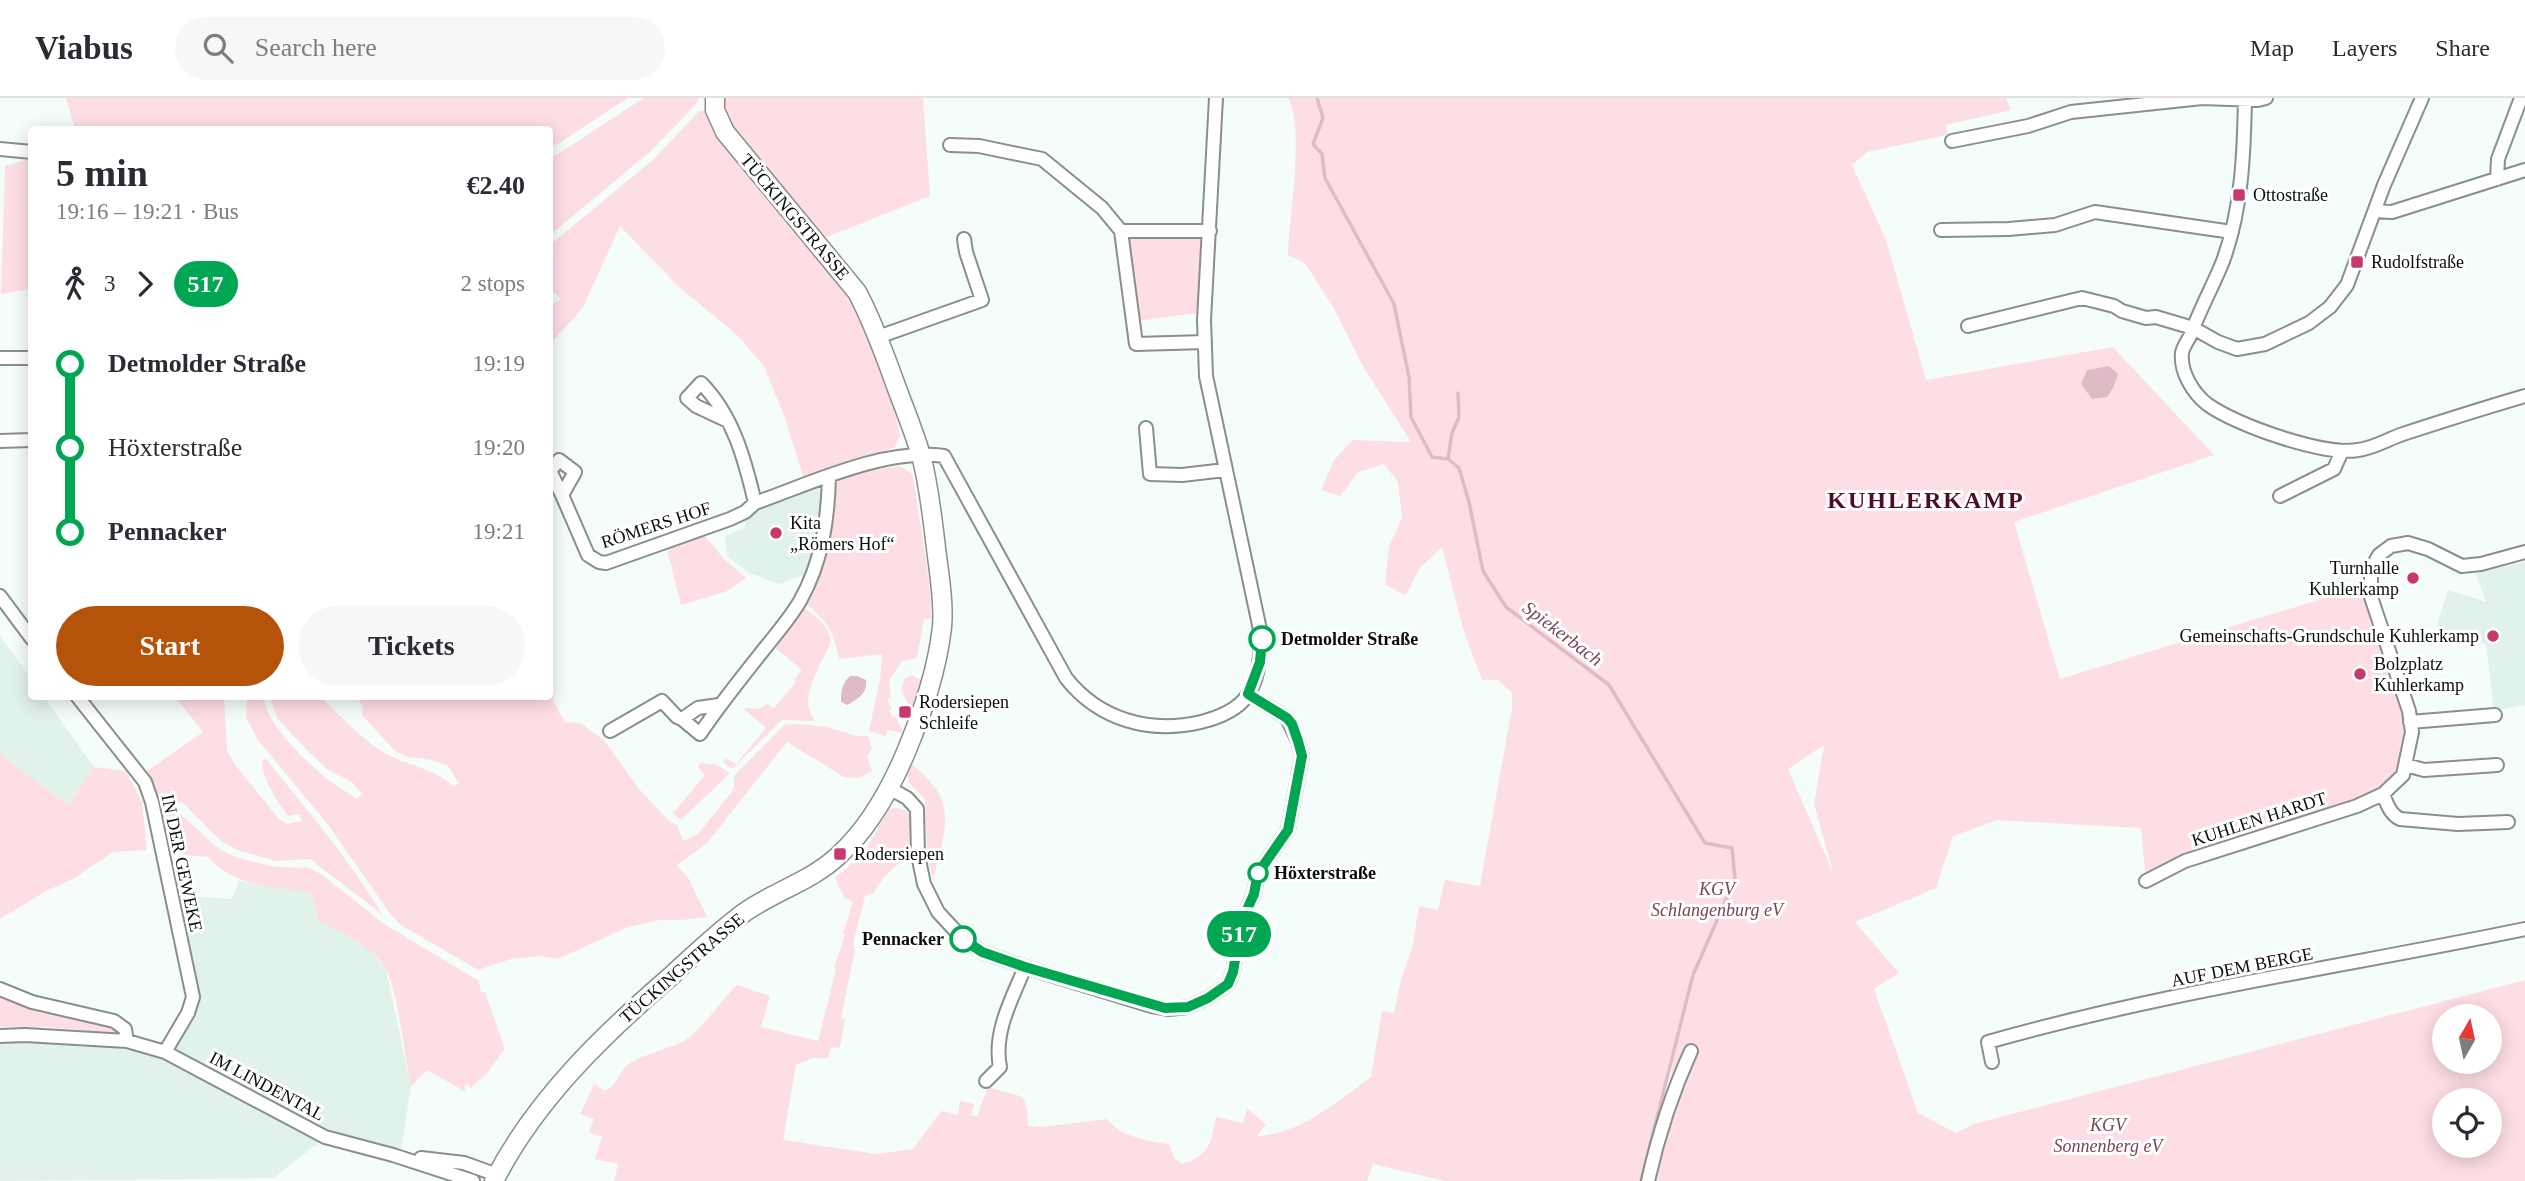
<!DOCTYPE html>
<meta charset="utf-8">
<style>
body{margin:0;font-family:"Times New Roman",serif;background:#f7f7f7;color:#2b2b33;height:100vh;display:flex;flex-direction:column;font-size:26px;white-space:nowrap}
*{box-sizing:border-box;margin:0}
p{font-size:23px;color:#7c7c81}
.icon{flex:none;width:38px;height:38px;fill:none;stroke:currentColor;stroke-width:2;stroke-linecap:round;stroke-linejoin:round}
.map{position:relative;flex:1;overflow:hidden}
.sheet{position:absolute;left:28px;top:28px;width:525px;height:574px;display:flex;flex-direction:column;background:#fff;border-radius:7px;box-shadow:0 4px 18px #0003}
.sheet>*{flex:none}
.badge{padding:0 14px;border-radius:23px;font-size:24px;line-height:46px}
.needle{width:46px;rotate:9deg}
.controls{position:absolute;left:2432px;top:906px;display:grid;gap:14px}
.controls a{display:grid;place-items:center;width:70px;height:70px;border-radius:50%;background:#fff;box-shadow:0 4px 18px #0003;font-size:35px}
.map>.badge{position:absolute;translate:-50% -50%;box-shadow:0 0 0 4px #fff}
.legs{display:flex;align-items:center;gap:10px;height:77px;padding:0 28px;font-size:23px}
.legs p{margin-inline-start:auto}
.overview{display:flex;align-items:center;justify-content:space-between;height:119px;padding:0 28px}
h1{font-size:38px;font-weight:700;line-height:52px}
.action{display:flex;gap:14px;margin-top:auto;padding:14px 28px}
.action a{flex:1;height:80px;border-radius:42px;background:#b45309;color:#fff;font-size:28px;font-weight:700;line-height:80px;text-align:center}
.action a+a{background:#f7f7f7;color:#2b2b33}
ul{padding:0 28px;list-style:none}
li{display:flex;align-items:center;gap:24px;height:84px;font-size:26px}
li i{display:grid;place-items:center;width:10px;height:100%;margin:0 9px;background:currentColor}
li i::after{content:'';width:18px;height:18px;margin:-9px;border:5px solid;border-radius:50%;background:#fff}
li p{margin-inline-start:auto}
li:first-child i{background:linear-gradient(#0000 50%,currentColor 0)}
li:last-child i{background:linear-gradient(currentColor 50%,#0000 0)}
header{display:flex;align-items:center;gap:42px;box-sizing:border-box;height:98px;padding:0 35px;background:#fff;border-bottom:2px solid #e1e1e2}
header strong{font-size:33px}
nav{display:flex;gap:38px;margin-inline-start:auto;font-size:24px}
.search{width:490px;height:63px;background:#f7f7f7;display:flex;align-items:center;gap:18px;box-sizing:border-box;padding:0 24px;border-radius:38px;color:#7c7c81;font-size:26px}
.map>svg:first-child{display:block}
.built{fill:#e1f2ea}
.green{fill:#fedee5;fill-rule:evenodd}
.water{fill:#dfbcc5}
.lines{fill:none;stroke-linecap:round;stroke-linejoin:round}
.stream{stroke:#dfbcc5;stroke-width:3.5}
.street-casing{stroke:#87908c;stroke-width:16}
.secondary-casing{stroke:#87908c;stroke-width:21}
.street{stroke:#fff;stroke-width:12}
.secondary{stroke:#fff;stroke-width:18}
.line-1-casing{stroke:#fff;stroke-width:16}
.line-1{stroke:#00a651;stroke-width:10}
.poi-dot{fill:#c63a6f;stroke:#fff;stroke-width:2.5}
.stop-1-dot{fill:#fff;stroke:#00a651;stroke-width:3.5}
.labels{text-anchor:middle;stroke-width:6;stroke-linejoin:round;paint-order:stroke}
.poi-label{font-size:18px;fill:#0a0d0c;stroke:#fff;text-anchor:start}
.street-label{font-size:18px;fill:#0a0d0c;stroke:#fff}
.stop-label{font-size:18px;font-weight:bold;fill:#0a0d0c;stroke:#fff;text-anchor:start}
.park-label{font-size:18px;font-style:italic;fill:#784654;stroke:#fff}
.water-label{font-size:19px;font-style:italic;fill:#784554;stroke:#fff}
.district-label{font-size:24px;font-weight:bold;letter-spacing:2px;fill:#4f0c27;stroke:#fff}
</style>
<header>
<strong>Viabus</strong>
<div class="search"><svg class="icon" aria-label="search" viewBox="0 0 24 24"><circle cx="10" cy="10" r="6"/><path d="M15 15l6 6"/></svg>Search here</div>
<nav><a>Map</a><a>Layers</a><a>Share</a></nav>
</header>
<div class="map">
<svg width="2525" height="1083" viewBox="0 0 2525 1083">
<rect width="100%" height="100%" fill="#f4fdf9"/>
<!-- built -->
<path class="built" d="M817,388L823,394L821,431L808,475L779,486L749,475L727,458L725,438L746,429L744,421L762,406L777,400L779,404L798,398L797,394Z
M2525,464V607L2494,613L2486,546L2436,530L2448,492L2486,504L2476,476Z
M0,538L31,581L32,598L44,599L94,669L68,707L0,656Z
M239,783L311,795L318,823L351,840L368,851L386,871L411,989L401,1051L330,1036L273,1080L0,1083V945L26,943L129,951L170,961L193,921L199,903L179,797L232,801Z"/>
<!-- green -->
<path class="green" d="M66,0H628L550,51V32L75,31Z
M644,0H699L697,5L652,52L550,137V61Z
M715,0H923L930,98L822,141L860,210L897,322L900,338L894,350L830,369L804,381L785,320L764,268L737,237L678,188L620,128L582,211L550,246V208L561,201L550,190V147L654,61L699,13H708Z
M1288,0H2006L2011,12L1946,27L1947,37L1867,54L1852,67L1886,142L1926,282L2113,249L2214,357L2014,424L2060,581L2325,500L2371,499L2409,613L2406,667L2383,696L2146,783L2141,730L1998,722L1953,738L1936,790L1855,824L1899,875L1874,891L1918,1015L1956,1035L1974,1026L2525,882V1083H1652L1680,927L1641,1083H1445L1373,1066L1367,1083H614L618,1066L595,1061L602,1039L589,1034L594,1021L580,1016L594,986L606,993C618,985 618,977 626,968C636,958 671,951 685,942C704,930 720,903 737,887L770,898L761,929L818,943L836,871L834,870L845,837L843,836L853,804L844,799L835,780L863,756L889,711C898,709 904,710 910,717L909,756L884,779L874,795L865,798L853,845L855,852L841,920L845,921L840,950L831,949L828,960H813L796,967L783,1042L877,1056L913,1051L941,1013L958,1017L960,1003L974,1006L971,1017L977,1018L988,989L1023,999L1027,1011L1028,1028L1042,1029L1107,1021C1121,1040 1148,1042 1170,1047L1174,1060L1182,1066C1211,1056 1210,1047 1216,1019L1243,1025L1247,1010L1266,1027L1257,1038C1301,1036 1336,1004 1371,979L1382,913L1394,915L1401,881L1412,851L1419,808L1438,812L1445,782L1480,788L1512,610V595L1498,582H1482L1464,534L1442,449L1419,471L1406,497L1385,487L1389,449L1402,420L1398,384L1384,366L1358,374L1340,398L1321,392L1334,362L1353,342L1411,344L1364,270L1333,209L1305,165L1288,157C1289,118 1305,31 1288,0ZM1824,647L1814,706L1834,777L1788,671ZM2445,919H2490V964H2445ZM2445,1003H2490V1048H2445Z
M31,61V191L1,196L5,68Z
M1202,134L1198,215L1137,223L1125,137Z
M900,368L910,374L913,378L930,488L931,521H924L917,560L902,563L889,583L891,599L887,602L892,611L889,613L892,619L895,618L903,633V635L888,632L886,638L869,633L880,581L882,556L839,561C832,529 829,526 805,505L822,468L830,441L837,381L869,373Z
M704,437L724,461L746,480L725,494L681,507L667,451Z
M802,508C815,519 829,526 831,543C822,567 796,600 815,623L782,622L732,671L723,664L726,660L736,666L766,630L743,610L759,611L767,606L774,610L796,584L794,582L802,572L773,548Z
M550,576L554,604L565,624L580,625L604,642L639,691L670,724L677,727L683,743L698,736L734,691V678L784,627L798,626L827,629L856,638H868L872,650L867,659L872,673L859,680L844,679L787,644L707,745L677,767L689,781L707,819L681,822H660L628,829L558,861L541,858L511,861L478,872L401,827L391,817L329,728L258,642L246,620L247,599H264C265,624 302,659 321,676C331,685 346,693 357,701L362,696L353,685L327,671L306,651L277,620L270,599H320C342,618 364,645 391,658C415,670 431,669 453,688L459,686L448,668L432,662L408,659L395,653L362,617L363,608L356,599L550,598Z
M912,577L922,583L913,615L901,592L905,580Z
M175,599H224L227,652L236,668L279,721L287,726L302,723L299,716L288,718C277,703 263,683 262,663L266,661C307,711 349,762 383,817L310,761L276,763L238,752L221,743L183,705L157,703L155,693L143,676L203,634Z
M0,656L68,707L94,669L126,673L142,704L147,752L113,754L73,781L46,793L0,821Z
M701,665L717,667L730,675L681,722L673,715L705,677L698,669Z
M910,665C961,704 945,729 933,783L927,754L925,701L909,685L907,673Z
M160,713L179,715L219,751L235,759L275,769L309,770L321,776L384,826L479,883L481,894H485L505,951L487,975L471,990L468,986L464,988L466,994L427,972L411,989C406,964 397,888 385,870C370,847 342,835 318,823L311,795C274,788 234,789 208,759L185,757L167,746Z
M0,895L113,926L119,936L49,929H0Z"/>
<!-- water -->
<path class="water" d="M2109,268L2118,276L2113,290L2107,299L2092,301L2081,286L2087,272Z
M850,578H857L866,582C868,595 858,601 847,607L841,604C841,593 842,585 850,578Z"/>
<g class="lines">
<!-- stream -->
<path class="stream" d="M1317,0L1323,20L1313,46L1322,56L1325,80L1394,206L1409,279L1411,319L1432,359L1448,361L1459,370L1469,404L1483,473L1506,509L1609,587L1705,745L1732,750L1735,781L1693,877L1641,1083
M1448,361L1452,335L1459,319L1458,295"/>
<defs>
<path id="street" d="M2245,0C2244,55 2242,111 2223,163C2213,188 2200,211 2191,236C2188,243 2183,248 2182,255C2180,274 2193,295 2207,306C2235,327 2324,358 2358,352C2374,350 2388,341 2403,336C2443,323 2484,310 2525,298
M1952,43L2028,28L2071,14L2202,0L2258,2L2266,0
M950,47L979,48L1042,61L1102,110L1121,133L1136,246L1205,244
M0,51L32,54
M2497,81L2498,61L2521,0
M2375,113L2392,114L2525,72
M1941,132L2009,131L2055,127L2095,114L2232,134
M1121,133H1210
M1968,228L2082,200L2114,208L2122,213L2146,220L2156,219L2193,230L2218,244L2237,251L2265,246L2309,225L2330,209L2347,187L2384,87L2422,0
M878,239L982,202L966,154L964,141
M0,260H32
M728,323L696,308L687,300L701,285C733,317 745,362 755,405
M1146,330L1150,376L1182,377L1225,372
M0,343L32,342
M550,373L562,397L588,457L599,464L606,465L730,421L745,414L755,405C812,385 883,350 944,358L1066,580C1099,622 1150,636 1201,624C1217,620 1237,612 1247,598C1258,583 1260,560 1262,541L1206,278L1204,222L1216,0
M550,373L559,362L575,374L562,397
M2280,398L2334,371L2342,353
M0,498L32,541
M77,598L145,684L152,704L193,899L188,915L165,954
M719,607L698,610L682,621L700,636C720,606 743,578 765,550C777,535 790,520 800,503C822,464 828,422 829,378
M2410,624L2495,617
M610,633L662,603L677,619L682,621
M2406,667L2424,672L2497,667
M889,690L907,700L917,711L918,757L924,786L938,814L963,841L982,854L1025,869L1152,908L1169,911L1188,909L1208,900L1228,886L1233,874L1241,825L1254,796L1258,775L1288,732L1302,658L1298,643L1287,620L1248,596
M2383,696C2387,706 2390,716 2400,721L2458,726L2508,724
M2146,783L2185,763L2357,708L2383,696L2403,677L2412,634L2409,613L2371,499V471L2379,457L2391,448L2408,445L2428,451L2462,468L2481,466L2525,454
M0,891L32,904L114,923L125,931L127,943
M0,938L25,937L127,943L165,954L325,1039L393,1057L473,1083
M1992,964L1988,944C2164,894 2346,868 2525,831
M986,983L1000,969C993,934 1012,901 1025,869
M421,1060L464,1065L497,1077
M1648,1083C1658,1038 1672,995 1691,953"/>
<path id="secondary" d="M494,1083C535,1002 603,937 671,878C695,856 718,834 745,814C775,793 811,783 838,758C869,730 890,692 906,654C923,613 937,573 942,529C944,506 940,481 937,458C933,426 930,393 922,361C914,332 901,303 891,274C881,247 871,220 857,194L725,34L715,12V0"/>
</defs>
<!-- street casing -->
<use href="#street" class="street-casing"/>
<!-- secondary casing -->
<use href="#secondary" class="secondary-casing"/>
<!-- street -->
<use href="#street" class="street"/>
<!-- secondary -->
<use href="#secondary" class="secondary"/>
</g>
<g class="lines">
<defs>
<path id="line-1" d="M963,841L982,854L1025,869L1165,910L1188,909L1208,900L1228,886L1233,874L1241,825L1254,796L1258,775L1288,732L1302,658L1298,643L1292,626L1287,620L1248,596L1260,564L1262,541"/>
</defs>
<!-- line-1 casing -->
<use href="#line-1" class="line-1-casing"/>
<!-- line-1 -->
<use href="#line-1" class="line-1"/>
</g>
<!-- markers -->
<g class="poi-dot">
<rect x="2232" y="90" width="14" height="14" rx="3.5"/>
<rect x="2350" y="157" width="14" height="14" rx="3.5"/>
<circle cx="776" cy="435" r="7"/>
<circle cx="2413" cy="480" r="7"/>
<circle cx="2493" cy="538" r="7"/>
<circle cx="2360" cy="576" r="7"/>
<rect x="898" y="607" width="14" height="14" rx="3.5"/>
<rect x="833" y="749" width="14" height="14" rx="3.5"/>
</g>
<g class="stop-1-dot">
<circle cx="1262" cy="541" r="12"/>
<circle cx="1258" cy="775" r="9"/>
<circle cx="963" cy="841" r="12"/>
</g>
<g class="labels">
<!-- poi labels -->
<g class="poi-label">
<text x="2253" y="103">Ottostraße</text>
<text x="2371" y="170">Rudolfstraße</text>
<text x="790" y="431">Kita<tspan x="790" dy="21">„Römers Hof“</tspan></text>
<text x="2399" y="476" text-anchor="end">Turnhalle<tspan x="2399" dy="21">Kuhlerkamp</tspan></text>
<text x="2479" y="544" text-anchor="end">Gemeinschafts-Grundschule Kuhlerkamp</text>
<text x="2374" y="572">Bolzplatz<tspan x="2374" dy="21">Kuhlerkamp</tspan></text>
<text x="919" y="610">Rodersiepen<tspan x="919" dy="21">Schleife</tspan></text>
<text x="854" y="762">Rodersiepen</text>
</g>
<!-- street labels -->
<g class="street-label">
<text transform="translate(795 119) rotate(50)" y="6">TÜCKINGSTRASSE</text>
<text transform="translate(656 427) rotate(-18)" y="6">RÖMERS HOF</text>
<text transform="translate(2259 721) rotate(-18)" y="6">KUHLEN HARDT</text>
<text transform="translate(182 765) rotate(78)" y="6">IN DER GEWEKE</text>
<text transform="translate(2242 869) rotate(-11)" y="6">AUF DEM BERGE</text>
<text transform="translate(682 870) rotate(-41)" y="6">TÜCKINGSTRASSE</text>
<text transform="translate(267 988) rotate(28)" y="6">IM LINDENTAL</text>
</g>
<!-- stop labels -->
<g class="stop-label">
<text x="1281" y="547">Detmolder Straße</text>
<text x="1274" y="781">Höxterstraße</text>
<text x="944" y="847" text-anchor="end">Pennacker</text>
</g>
<!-- park labels -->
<g class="park-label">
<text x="1717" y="797">KGV<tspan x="1717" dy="21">Schlangenburg eV</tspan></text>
<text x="2108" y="1033">KGV<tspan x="2108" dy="21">Sonnenberg eV</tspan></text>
</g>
<!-- water labels -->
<g class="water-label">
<text transform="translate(1563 535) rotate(37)" y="7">Spiekerbach</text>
</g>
<!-- district labels -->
<g class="district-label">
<text x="1926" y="410">KUHLERKAMP</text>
</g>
</g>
</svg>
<div class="controls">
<a><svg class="needle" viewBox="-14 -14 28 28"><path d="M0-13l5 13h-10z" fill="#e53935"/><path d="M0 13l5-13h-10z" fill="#7c7c81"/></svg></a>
<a><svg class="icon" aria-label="locate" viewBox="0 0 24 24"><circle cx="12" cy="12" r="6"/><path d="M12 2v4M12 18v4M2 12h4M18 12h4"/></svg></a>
</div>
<b class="badge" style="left:1239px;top:836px;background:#00a651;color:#fff">517</b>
<section class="sheet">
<div class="overview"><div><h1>5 min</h1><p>19:16 – 19:21 · Bus</p></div><b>€2.40</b></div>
<div class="legs"><svg class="icon" aria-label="walk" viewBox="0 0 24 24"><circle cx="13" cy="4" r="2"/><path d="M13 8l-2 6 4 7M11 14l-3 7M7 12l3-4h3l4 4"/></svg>3<svg class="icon" aria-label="forward" viewBox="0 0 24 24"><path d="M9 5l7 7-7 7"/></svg><b class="badge" style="background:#00a651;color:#fff">517</b><p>2 stops</p></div>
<ul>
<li><i style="color:#00a651"></i><b>Detmolder Straße</b><p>19:19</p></li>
<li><i style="color:#00a651"></i><span>Höxterstraße</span><p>19:20</p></li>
<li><i style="color:#00a651"></i><b>Pennacker</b><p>19:21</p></li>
</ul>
<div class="action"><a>Start</a><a>Tickets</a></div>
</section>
</div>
